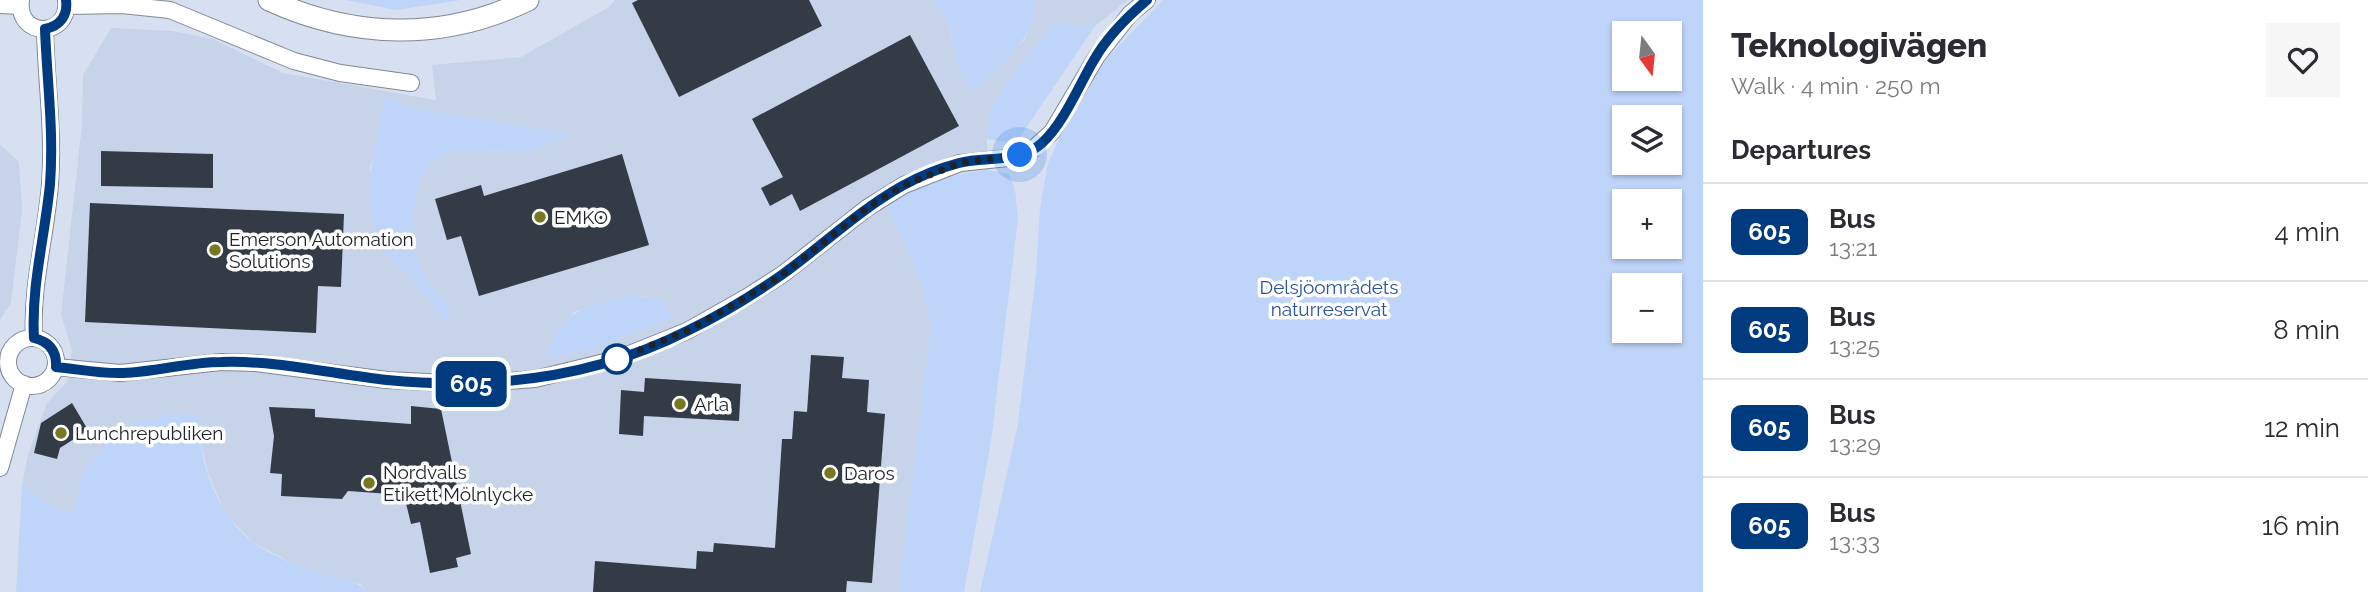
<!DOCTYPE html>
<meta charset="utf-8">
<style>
body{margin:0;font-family:Raleway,sans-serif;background:#f7f7f7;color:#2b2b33;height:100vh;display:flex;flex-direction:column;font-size:26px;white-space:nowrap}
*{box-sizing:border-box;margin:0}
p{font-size:23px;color:#7c7c81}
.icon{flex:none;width:38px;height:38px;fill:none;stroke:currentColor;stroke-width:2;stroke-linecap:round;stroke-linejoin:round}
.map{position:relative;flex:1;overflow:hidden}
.details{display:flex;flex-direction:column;background:#fff;width:665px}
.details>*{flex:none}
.badge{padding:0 14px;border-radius:10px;font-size:24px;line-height:46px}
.needle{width:46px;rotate:165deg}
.tools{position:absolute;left:1612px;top:21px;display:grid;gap:14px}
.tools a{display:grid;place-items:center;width:70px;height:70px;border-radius:0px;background:#fff;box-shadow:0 2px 5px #0004;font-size:35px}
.you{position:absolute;width:35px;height:35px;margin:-18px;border:5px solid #fff;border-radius:50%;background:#1a73e8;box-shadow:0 0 0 10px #1a73e833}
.map>.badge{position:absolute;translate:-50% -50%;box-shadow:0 0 0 4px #fff}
h2{padding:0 28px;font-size:26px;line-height:63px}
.round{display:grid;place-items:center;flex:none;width:74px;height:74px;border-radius:0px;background:#f7f7f7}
.summary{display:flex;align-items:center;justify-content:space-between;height:119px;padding:0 28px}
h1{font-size:33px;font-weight:800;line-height:52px}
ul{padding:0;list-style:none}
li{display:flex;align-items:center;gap:21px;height:98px;padding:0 28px;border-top:2px solid #e1e1e2}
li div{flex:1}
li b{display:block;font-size:26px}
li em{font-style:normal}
li .badge{min-width:77px;font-weight:700;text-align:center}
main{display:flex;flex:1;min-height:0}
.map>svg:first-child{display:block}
.built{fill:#c6d3e8;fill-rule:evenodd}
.green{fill:#bed4f9;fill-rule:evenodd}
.building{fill:#333b47}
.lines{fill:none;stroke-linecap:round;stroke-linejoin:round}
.minor-casing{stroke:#7f8896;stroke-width:18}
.highway-casing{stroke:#7f8896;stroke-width:23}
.minor{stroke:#fff;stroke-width:16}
.highway{stroke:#fff;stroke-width:21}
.line-casing{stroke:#fff;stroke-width:16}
.line{stroke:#003b80;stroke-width:10}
.walk{stroke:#1f2228;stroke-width:7;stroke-dasharray:0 12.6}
.poi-dot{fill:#777920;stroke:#fff;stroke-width:2.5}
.stop-dot{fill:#fff;stroke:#003b80;stroke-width:3.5}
.labels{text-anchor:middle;stroke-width:7;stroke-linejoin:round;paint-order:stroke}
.poi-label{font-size:19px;fill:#1f2228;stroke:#fff;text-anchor:start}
.park-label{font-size:19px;fill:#29539c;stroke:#fff}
</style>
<main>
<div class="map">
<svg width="1703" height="592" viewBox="0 0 1703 592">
<rect width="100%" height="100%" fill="#d7e0f0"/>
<!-- built -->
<path class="built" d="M615,0H933L949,23L951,37L1010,54L1025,39L1032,23L1034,0H1128L1095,26L1053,23L1007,82L991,107L987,139L988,170L960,173L887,206L922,285L931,324L898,592H367L360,584L321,575L292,563L254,543L235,524L225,512L208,473L199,434V417L79,484L77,504L71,511L55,510L47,502L22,485L28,455L47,403L67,382L72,350L61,315L82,125L83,75L111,28L172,31L213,39L283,73L436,100L432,65L521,57L609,7ZM384,98L413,108L571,135L528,152L454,151L430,163L420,180L414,210V235L417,257L425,277L451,310L444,320L428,296L382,247L370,168L379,137ZM629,295L646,297L673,318L597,347L545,359L574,312Z
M0,144L19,162L22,210L11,303L0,320Z"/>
<!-- green -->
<path class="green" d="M346,0H461L396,10Z
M933,0H1034C1034,7 1034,15 1032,22C1027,43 989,78 971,91L958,68L949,23Z
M1163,0H1703V592H980L1018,424L1036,273L1040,208L1048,163L1070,116L1106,59ZM1624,33H1670V79H1624ZM1624,117H1670V163H1624ZM1624,201H1670V247H1624ZM1624,285H1670V331H1624Z
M1053,23L1095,26L1020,137L1007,142L987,139L991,107L1007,82Z
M384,97L413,108L573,135L528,152L454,151L430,163L420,180L414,210V235L417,257L425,277L451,310L445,321C433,304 421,289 407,274C399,266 386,256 381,246C357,198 377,146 384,97Z
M988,170L1009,174L1015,189L1018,219L991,441L964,592H898L931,324L922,285L887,206C925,183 944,175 988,170Z
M629,295L663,300L673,318L597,347L545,359C559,311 585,306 629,295Z
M179,412L199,417C198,461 217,516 254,543C272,556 297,565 318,573C335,580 355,578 367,592H16L22,485L47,502L55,510L71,511L77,504L79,484L87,466L116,433L136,422Z"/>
<!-- building -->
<path class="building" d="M638,0H809L822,26L679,97L632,3Z
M910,35L959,126L800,211L792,194L770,206L761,188L783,177L752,119Z
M101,151L213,154V188L101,186Z
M622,154L649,245L479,296L461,236L447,240L435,199L481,185L484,196Z
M90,203L344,214L341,287L318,286L316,333L85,322Z
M811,355L844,357L842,378L869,380L867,412L885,414L872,583L847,581L846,592H593L595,561L696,569L697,551L713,552L714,543L775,548L782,439H792L794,411L807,412Z
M645,378L741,384L739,421L644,416L643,436L619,434L621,390L644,392Z
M72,403L88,430L60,448L57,459L34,453L41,423Z
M411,406L441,409L471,554L456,558L458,567L430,573L420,522L411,524L404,495L348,491L342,499L281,496L282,474L270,473L274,436L269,407L315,409V417L411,424Z"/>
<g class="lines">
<defs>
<path id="minor" d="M21,0C16,39 71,38 66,0
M0,5L20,6
M67,6L122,5L170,10L294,61L340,73L411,83
M34,338C31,286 46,236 50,184C54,132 46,81 45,29
M8 362a24 24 0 1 1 48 0a24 24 0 1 1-48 0Z
M56,367L120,373L221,362L256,363L387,380L468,384L535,379L617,359L687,331L747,297L783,274L867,208L904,185L960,163L1008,158L1032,150L1052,132L1097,56L1130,14L1147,0
M0,468L24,384"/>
<path id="highway" d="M269,0C354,39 444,41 528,0"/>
</defs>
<!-- minor casing -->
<use href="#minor" class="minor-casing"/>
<!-- highway casing -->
<use href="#highway" class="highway-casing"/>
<!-- minor -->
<use href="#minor" class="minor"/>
<!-- highway -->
<use href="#highway" class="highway"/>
</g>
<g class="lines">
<defs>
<path id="line" d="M66,0C68,16 60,26 45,29C47,81 54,132 50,184C45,236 31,286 34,338C50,342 57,352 56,367C78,369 101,374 123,373C156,372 188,362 221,362C277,360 332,374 387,380C490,390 594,378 687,331C720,315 753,295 783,274C823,245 858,211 902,186C920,176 940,168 959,163C987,156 1019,164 1042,143C1064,123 1079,85 1094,60C1107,37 1127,17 1147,0"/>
</defs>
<!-- line casing -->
<use href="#line" class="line-casing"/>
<!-- line -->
<use href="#line" class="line"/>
<!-- walk -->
<path class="walk" d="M617,359L687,331L747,297L783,274L867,208L904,185L960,163L1020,155"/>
</g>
<!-- markers -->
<g class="poi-dot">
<circle cx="540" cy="217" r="7"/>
<circle cx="215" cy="250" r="7"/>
<circle cx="680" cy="404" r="7"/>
<circle cx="61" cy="433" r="7"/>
<circle cx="830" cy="473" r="7"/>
<circle cx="369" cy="483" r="7"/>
</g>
<circle class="stop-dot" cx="617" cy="359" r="14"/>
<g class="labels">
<!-- poi labels -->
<g class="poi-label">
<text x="554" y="224">EMKO</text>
<text x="229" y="246">Emerson Automation<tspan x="229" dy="22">Solutions</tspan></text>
<text x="694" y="411">Arla</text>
<text x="75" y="440">Lunchrepubliken</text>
<text x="383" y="479">Nordvalls<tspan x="383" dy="22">Etikett Mölnlycke</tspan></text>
<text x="844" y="480">Daros</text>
</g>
<!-- park labels -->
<g class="park-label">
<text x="1329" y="294">Delsjöområdets<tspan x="1329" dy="22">naturreservat</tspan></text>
</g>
</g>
</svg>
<div class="tools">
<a><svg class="needle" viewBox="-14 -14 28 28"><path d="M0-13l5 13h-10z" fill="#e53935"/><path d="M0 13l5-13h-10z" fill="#7c7c81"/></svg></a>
<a><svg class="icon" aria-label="layers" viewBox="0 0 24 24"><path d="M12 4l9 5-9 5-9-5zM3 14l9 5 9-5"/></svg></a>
<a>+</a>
<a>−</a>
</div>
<div class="you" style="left:1020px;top:155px"></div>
<b class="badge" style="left:471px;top:384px;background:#003b80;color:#fff">605</b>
</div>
<section class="details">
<div class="summary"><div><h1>Teknologivägen</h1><p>Walk · 4 min · 250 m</p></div><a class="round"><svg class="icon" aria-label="heart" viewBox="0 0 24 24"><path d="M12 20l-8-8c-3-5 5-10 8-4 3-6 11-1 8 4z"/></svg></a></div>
<h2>Departures</h2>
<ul>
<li><span class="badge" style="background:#003b80;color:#fff">605</span><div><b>Bus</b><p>13:21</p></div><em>4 min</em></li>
<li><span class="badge" style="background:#003b80;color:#fff">605</span><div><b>Bus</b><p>13:25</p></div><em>8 min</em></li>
<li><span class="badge" style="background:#003b80;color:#fff">605</span><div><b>Bus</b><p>13:29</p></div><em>12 min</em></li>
<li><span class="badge" style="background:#003b80;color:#fff">605</span><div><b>Bus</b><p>13:33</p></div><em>16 min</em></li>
</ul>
</section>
</main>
